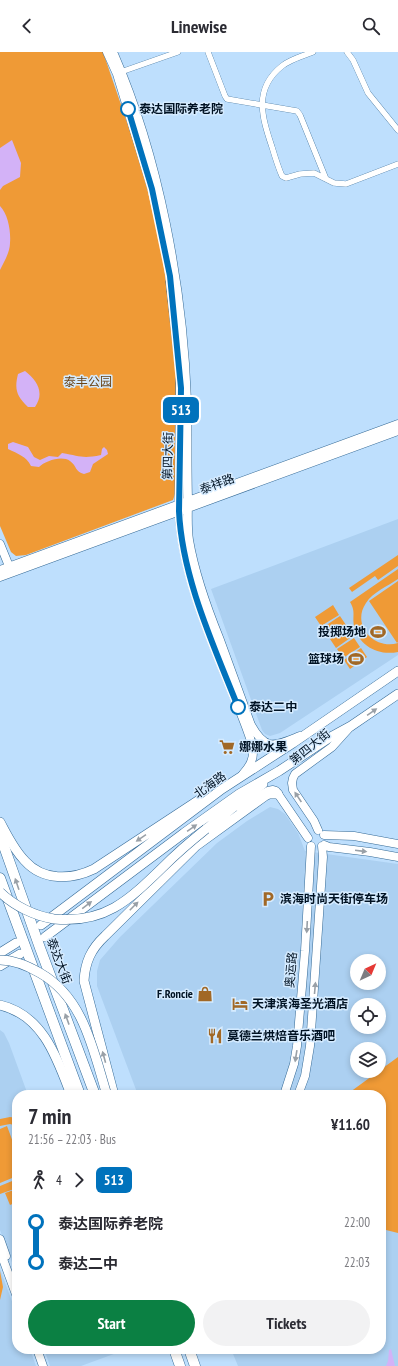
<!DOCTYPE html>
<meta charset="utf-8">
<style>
body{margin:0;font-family:"PT Sans Narrow","Noto Sans SC",sans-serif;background:#f2f2f3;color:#2b2b33;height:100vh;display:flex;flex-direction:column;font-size:15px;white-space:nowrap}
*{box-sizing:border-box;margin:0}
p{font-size:13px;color:#7c7c81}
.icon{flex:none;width:22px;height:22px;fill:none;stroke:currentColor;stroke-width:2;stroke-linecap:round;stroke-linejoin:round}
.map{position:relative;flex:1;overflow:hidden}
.sheet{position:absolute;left:12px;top:1038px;width:374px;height:264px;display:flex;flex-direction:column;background:#fff;border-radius:16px;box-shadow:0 2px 6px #0003}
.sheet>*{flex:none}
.badge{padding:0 8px;border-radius:6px;font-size:14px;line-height:26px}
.needle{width:26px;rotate:44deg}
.fabs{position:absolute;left:350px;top:902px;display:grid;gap:8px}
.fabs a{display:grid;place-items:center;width:36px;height:36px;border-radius:50%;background:#fff;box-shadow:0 2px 6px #0003;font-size:20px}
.map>.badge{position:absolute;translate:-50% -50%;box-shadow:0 0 0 2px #fff}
.legs{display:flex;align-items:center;gap:6px;height:44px;padding:0 16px;font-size:13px}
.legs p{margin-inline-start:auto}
.head{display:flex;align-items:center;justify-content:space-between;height:68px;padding:0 16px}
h1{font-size:22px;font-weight:600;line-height:30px}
.button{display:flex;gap:8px;margin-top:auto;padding:8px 16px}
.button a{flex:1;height:46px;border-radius:24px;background:#0b8043;color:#fff;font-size:16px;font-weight:600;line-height:46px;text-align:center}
.button a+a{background:#f2f2f3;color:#2b2b33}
ul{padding:0 16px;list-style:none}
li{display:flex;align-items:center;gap:14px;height:40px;font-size:15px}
li i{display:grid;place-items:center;width:6px;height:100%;margin:0 5px;background:currentColor}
li i::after{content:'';width:10px;height:10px;margin:-5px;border:3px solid;border-radius:50%;background:#fff}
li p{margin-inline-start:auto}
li:first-child i{background:linear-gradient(#0000 50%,currentColor 0)}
li:last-child i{background:linear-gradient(currentColor 50%,#0000 0)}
header{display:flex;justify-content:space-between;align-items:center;height:52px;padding:0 16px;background:#fff;font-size:18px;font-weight:600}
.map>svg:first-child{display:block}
.built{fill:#acd0f1;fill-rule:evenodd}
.green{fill:#ef9a36}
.water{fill:#d3b2f7}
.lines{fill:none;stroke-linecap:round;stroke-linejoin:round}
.street-casing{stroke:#356a96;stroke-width:6}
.secondary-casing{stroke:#356a96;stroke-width:9}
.primary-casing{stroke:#356a96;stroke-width:10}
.highway-casing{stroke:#356a96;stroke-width:11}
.street{stroke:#fff;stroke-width:5.5}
.secondary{stroke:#fff;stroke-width:8}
.primary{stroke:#fff;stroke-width:9}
.highway{stroke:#fff;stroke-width:10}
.primary-bridge-casing{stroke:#356a96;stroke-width:10;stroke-linecap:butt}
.primary-bridge{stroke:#fff;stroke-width:9}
.oneway{fill:#99a0a7}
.line-1-casing{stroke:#fff;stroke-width:9}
.line-1{stroke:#0072bc;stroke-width:6}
.stop-1-dot{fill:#fff;stroke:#0072bc;stroke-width:2}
.labels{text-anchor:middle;stroke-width:3;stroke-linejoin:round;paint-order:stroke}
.stop-label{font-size:12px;font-weight:bold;fill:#001223;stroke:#d5ebff;text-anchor:start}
.park-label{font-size:12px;fill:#6b4417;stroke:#d5ebff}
.street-label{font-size:12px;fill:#001223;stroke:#d5ebff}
.poi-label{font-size:12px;font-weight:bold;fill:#001223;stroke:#d5ebff;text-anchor:start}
</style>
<header><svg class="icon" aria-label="back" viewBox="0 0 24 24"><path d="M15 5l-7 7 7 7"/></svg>Linewise<svg class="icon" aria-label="search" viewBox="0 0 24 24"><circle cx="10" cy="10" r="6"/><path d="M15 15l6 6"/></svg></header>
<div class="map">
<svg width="398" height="1314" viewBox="0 0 398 1314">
<rect width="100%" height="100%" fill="#bedffd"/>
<!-- built -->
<path class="built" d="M398,467V603L280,681L270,684L265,682L262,678L211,537Z
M270,755L278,757L285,762L298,781L305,799L398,812V1314H238L231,1297H381V1043H138L97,934V919L100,908L120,885L217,791L247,769ZM357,909H379V931H357ZM357,953H379V975H357ZM357,997H379V1019H357Z
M0,978L4,981L9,991L28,1043H17V1224L0,1178Z
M0,1217L17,1263V1297H30L36,1314H0Z
M44,1297H121L122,1299L81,1314H50Z"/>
<!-- green -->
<path class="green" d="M0,0H103L142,114L162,201L171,267L177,333L175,442L173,448L26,503L16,504L11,500L0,474Z
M398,503V514L378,528L375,524L352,540L349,536Z
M398,517V527C388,534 373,540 366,551C351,573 374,598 398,591V600C378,604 359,594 354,574C352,563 356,560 350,550Z
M398,529V590L397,591L369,549Z
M333,553L339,563L321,574L315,565Z
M340,564L346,573L328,585L322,576Z
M379,572L382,585V586L371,577Z
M347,575L353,584L336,596L330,587Z
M354,586L360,595L343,606L337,597Z
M361,596L367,605L350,617L344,608Z
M398,1005V1181L386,1178L381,1173V1155L383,1153L381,1151V1043H346Z
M10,1065L17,1066V1074L10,1072L0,1074V1067Z
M7,1074L17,1101V1124L0,1131V1077Z
M17,1127V1136L0,1142V1134Z
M17,1137V1150L10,1153L5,1141Z
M0,1219L3,1235L0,1248Z"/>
<!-- water -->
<path class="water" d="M12,88L21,111L20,125L3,134L0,138V96Z
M0,154C8,162 11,179 10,191C10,200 4,210 0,218Z
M25,319C37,328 45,341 35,355H28C17,344 14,338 18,322Z
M13,390L28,395L34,405L40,408L49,404L58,405L62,401C80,404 82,407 101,403L102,397L104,395L107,398L108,402L93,412L90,420L84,422C75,420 77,414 70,409C62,403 45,409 39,415L31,414C26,404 18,402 8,397V392Z
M391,1297L395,1314H386L388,1309L389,1298Z"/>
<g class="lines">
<defs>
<path id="street" d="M208,0L225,44L227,47L297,59L300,63L326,127
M313,0C303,4 291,7 282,14C253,37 262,65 272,95C275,105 278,115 282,124L286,126L300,122L314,121L334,131L346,132L398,112
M347,0L353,8L368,41L398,78
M118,21L178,0"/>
<path id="secondary" d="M107,0L117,22L153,140
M113,0C159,105 183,235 187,349C188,382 187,414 188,447C188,461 187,475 189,488C195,523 207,556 220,588C230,616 241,645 251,673C266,700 275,694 300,684
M170,230L179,312
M180,327L179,459C183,522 209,582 232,639C239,658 248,677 253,696C254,707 250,714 243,722
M0,492L11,519
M0,518L398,372
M0,525L398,379
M239,755L268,739L273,738L276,739L308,786
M318,778L314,769L293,738L292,731L293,726L295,722L332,695L350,675
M324,783L354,784L398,792
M324,793L329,795L370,800L398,805
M284,1043L294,1012L297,994L305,899L311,794
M298,1043L305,1024L310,994L323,805L322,794
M0,1187L6,1204
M0,1199L17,1245
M37,1297L43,1314"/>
<path id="primary" d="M0,770C7,783 14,798 25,809C43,829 71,828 94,817L199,748
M206,777L263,732
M41,873L222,737L293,691L398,619
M45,885L184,781L239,742L279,719L329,686L351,674L398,642
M0,901L16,891
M0,914L20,902
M0,953C43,963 57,1006 71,1043
M114,1043L84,929C85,910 91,897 105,884L196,794L265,744L269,742H278"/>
<path id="highway" d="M0,783L40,896L95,1043
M0,826L80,1043
M174,1297L180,1314
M189,1297L195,1314"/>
</defs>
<!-- street casing -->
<use href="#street" class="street-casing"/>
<!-- secondary casing -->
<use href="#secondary" class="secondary-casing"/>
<!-- primary casing -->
<use href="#primary" class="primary-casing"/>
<!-- highway casing -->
<use href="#highway" class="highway-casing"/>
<!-- street -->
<use href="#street" class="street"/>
<!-- secondary -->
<use href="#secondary" class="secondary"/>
<!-- primary -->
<use href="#primary" class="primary"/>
<!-- highway -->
<use href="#highway" class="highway"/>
<defs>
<path id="primary-bridge" d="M0,840C14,854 35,864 54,867C105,872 129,848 163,815C176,802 191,789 206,777
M0,908C14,908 28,914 40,921C84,946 93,998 107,1043"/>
</defs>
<!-- primary-bridge casing -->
<use href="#primary-bridge" class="primary-bridge-casing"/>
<!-- primary-bridge -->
<use href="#primary-bridge" class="primary-bridge"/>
</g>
<!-- one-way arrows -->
<defs><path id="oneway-solid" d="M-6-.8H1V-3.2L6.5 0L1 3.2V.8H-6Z"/></defs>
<g class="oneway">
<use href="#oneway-solid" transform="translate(372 660) rotate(-35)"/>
<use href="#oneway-solid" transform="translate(298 745) rotate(-124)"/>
<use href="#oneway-solid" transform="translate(192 776) rotate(-35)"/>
<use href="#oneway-solid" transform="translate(141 786) rotate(146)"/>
<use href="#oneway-solid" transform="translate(361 799) rotate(7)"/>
<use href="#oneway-solid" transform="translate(17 832) rotate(-109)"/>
<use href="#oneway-solid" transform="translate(87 853) rotate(-37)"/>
<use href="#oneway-solid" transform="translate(134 854) rotate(-45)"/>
<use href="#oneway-solid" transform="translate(307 875) rotate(93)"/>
<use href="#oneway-solid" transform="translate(315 936) rotate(-85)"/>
<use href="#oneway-solid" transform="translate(67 967) rotate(-110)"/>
<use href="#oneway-solid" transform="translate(296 1004) rotate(99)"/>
<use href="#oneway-solid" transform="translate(104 1005) rotate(-105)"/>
</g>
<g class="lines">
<defs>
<path id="line-1" d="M128,57L152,137L170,224L181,336L179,459C182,526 214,594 238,655"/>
</defs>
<!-- line-1 casing -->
<use href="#line-1" class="line-1-casing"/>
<!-- line-1 -->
<use href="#line-1" class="line-1"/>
</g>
<!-- icons -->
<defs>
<symbol id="stadium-bare" viewBox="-9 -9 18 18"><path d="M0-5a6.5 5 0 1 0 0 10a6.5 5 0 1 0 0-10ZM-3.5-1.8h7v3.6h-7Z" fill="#a16826" stroke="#d5ebff" stroke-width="2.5" paint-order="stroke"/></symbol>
<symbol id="supermarket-bare" viewBox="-9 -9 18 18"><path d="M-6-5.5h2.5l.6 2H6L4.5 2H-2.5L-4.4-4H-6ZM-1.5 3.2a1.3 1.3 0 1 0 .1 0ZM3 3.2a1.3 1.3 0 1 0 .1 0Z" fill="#a16826" stroke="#d5ebff" stroke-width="2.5" paint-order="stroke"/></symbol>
<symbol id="parking-bare" viewBox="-9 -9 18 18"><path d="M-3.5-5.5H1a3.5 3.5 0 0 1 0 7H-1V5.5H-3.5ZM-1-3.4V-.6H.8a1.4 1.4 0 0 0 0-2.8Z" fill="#a16826" stroke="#d5ebff" stroke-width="2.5" paint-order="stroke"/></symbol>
<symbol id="shop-bare" viewBox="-9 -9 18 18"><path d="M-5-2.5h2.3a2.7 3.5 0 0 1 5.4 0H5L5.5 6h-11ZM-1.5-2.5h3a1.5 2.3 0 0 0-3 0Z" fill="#a16826" stroke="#d5ebff" stroke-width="2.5" paint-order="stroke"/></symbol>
<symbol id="hotel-bare" viewBox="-9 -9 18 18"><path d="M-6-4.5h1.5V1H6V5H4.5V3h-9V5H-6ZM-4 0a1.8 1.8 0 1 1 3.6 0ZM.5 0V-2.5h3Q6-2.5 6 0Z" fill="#a16826" stroke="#d5ebff" stroke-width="2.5" paint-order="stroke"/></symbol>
<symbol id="restaurant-bare" viewBox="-9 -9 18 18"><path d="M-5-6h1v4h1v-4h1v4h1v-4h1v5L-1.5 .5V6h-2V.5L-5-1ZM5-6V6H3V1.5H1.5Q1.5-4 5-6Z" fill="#a16826" stroke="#d5ebff" stroke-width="2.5" paint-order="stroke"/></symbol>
</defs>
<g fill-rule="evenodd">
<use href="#stadium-bare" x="367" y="569" width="22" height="22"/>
<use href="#stadium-bare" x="345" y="596" width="22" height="22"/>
<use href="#supermarket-bare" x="216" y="684" width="22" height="22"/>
<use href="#parking-bare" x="257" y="836" width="22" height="22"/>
<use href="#shop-bare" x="194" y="931" width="22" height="22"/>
<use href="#hotel-bare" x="229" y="941" width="22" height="22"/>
<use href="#restaurant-bare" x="204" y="973" width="22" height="22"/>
</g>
<!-- markers -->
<g class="stop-1-dot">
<circle cx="128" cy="57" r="7"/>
<circle cx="238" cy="655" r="7"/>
</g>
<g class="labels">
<!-- stop labels -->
<g class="stop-label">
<text x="139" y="61">泰达国际养老院</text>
<text x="249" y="659">泰达二中</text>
</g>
<!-- park labels -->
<g class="park-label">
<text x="88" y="334">泰丰公园</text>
</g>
<!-- street labels -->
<g class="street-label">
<text transform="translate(168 404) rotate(-89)" y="4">第四大街</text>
<text transform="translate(217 432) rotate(-20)" y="4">泰祥路</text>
<text transform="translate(310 695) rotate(-39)" y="4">第四大街</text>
<text transform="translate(210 733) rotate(-36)" y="4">北海路</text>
<text transform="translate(59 909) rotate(69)" y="4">泰达大街</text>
<text transform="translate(291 918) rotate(-85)" y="4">奥运路</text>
</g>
<!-- poi labels -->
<g class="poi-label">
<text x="366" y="584" text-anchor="end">投掷场地</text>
<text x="344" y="611" text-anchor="end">篮球场</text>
<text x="239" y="699">娜娜水果</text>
<text x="280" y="851">滨海时尚天街停车场</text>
<text x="193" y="946" text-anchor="end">F.Roncie</text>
<text x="252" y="956">天津滨海圣光酒店</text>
<text x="227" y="988">莫德兰烘焙音乐酒吧</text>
</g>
</g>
</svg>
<div class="fabs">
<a><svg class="needle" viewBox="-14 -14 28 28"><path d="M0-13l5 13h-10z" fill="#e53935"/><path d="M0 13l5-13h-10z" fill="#7c7c81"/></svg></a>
<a><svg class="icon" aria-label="locate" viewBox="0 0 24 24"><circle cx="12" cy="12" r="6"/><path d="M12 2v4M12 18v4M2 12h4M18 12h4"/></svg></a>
<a><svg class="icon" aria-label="layers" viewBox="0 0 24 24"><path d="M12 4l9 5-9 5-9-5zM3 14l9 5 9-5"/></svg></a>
</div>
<b class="badge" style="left:181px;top:358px;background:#0072bc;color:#fff">513</b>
<section class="sheet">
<div class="head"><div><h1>7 min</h1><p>21:56 – 22:03 · Bus</p></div><b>¥11.60</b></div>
<div class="legs"><svg class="icon" aria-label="walk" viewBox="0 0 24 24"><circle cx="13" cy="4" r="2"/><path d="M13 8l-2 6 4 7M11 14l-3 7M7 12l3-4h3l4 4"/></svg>4<svg class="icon" aria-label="forward" viewBox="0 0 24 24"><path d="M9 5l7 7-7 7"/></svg><b class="badge" style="background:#0072bc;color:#fff">513</b></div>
<ul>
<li><i style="color:#0072bc"></i><b>泰达国际养老院</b><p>22:00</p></li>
<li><i style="color:#0072bc"></i><b>泰达二中</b><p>22:03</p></li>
</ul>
<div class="button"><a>Start</a><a>Tickets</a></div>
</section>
</div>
